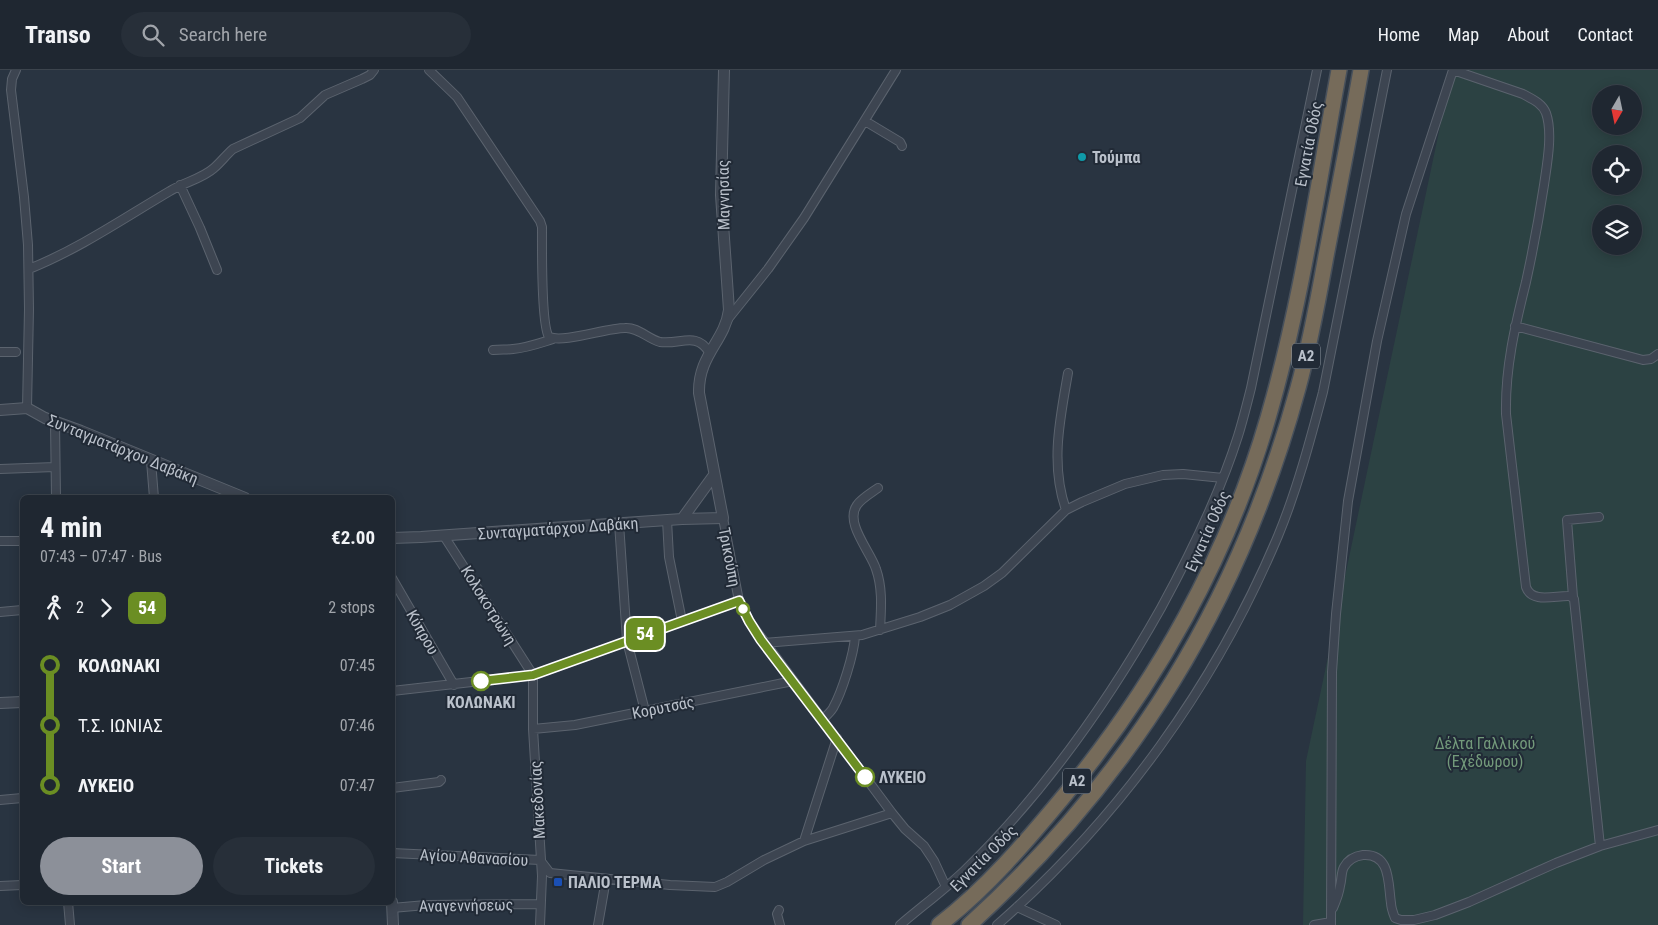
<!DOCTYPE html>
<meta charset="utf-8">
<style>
body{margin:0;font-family:"Roboto Condensed",sans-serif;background:#272f39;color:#f1f3f6;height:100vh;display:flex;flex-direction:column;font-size:19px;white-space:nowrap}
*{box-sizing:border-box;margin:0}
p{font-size:16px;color:#a1a5ab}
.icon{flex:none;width:28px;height:28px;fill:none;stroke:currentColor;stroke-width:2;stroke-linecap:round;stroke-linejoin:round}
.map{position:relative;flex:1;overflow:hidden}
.side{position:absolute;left:20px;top:425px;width:375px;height:410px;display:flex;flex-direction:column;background:#1f2731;border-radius:8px;box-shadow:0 2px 12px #0003,0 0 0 1px #3c444d}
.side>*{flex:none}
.badge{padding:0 10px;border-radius:8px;font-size:18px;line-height:32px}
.needle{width:32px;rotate:189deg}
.buttons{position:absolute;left:1592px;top:15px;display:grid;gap:10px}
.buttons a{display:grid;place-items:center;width:50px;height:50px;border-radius:50%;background:#1f2731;box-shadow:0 2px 12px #0003,0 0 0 1px #3c444d;font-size:25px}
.map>.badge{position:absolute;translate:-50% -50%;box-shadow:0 0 0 2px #fff}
.legs{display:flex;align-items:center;gap:8px;height:55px;padding:0 20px;font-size:16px}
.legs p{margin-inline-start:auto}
.headline{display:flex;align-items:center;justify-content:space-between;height:85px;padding:0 20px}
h1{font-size:28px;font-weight:700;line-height:38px}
.button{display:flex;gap:10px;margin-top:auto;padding:10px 20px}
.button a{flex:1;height:58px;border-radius:30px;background:#8c9099;color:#fff;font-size:20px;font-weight:700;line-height:58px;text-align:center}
.button a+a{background:#272f39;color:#f1f3f6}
ul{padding:0 20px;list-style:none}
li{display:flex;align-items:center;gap:18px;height:60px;font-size:19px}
li i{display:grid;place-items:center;width:8px;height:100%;margin:0 6px;background:currentColor}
li i::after{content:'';width:12px;height:12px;margin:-6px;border:4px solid;border-radius:50%;background:#1f2731}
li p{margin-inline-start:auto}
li:first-child i{background:linear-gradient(#0000 50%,currentColor 0)}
li:last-child i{background:linear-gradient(currentColor 50%,#0000 0)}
header{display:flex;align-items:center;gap:30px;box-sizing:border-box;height:70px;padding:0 25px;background:#1f2731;border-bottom:1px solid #3c444d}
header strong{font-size:24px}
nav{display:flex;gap:28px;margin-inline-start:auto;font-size:18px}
.search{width:350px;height:45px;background:#272f39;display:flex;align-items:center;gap:12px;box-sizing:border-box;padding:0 18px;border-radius:28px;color:#a1a5ab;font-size:19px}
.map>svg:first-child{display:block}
.green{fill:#2c4243;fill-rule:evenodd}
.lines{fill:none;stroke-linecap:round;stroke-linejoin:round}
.minor-casing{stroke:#5b636e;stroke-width:10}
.tertiary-casing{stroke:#5b636e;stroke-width:12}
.motorway-casing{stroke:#47505b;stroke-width:18}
.minor{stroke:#3d4551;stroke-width:8}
.tertiary{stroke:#3d4551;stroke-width:10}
.motorway{stroke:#766b5a;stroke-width:15}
.line-1-casing{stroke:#fff;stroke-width:11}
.line-1{stroke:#6b8e23;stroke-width:8}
.culture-dot{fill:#0f9aa8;stroke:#212a36;stroke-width:2}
.stop-1-dot{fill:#fff;stroke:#6b8e23;stroke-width:2.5}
.transit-dot{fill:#1a4fb4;stroke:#212a36;stroke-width:2}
.labels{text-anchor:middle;stroke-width:4;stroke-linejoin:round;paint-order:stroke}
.shield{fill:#212a36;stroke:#8c949e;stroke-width:1}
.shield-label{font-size:15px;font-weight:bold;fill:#bac1cb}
.street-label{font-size:16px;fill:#bac1cb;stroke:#212a36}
.poi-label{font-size:16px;font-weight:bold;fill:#bac1cb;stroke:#212a36;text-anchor:start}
.stop-label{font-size:16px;font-weight:bold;fill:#bac1cb;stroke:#212a36}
.park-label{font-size:16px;fill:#739a7b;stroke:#212a36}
</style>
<header>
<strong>Transo</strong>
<div class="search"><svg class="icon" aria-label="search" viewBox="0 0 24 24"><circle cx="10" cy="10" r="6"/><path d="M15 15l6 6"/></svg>Search here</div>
<nav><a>Home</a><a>Map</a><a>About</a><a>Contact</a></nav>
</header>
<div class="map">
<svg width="1658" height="855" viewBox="0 0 1658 855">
<rect width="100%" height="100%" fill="#293441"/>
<!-- green -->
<path class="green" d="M1452,0H1658V855H1303L1306,691ZM1601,24H1634V56H1601ZM1601,84H1634V116H1601ZM1601,144H1634V176H1601Z"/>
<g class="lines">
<defs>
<path id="minor" d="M16,0L12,9L11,20L24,127L28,175L29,239L27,338
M429,0L457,27L540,151L542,157C542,175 541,256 549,267C564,273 606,258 625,258C638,257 648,269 660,272C680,275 696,261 709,282
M1453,0L1523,24C1532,29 1542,33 1546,43C1553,63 1547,94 1544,115C1539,148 1533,180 1526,212C1515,256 1505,298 1506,344L1526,517C1532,534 1556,525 1570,526L1574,529L1600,776
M865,51L900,72L902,76
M180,115L200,158L217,200
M29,199C79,179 124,148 170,121C184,112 202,109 214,98C221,92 226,85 233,79L300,48L325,25L362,9L370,5L374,0
M728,249L768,199L804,148L896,0
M1515,256L1643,290L1651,289L1658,284
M493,280C501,279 506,280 513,279C527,278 540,273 553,269
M0,282H16
M55,352L56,428
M151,391L154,428
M0,399L55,397
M878,418C871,423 861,429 857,435C844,453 871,482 876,499C883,519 881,539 880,560
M1066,440C1050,394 1060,349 1068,303
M723,448L739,531L749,551L892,743L905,759L924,776L934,791L946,817
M667,450L669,487L682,551
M619,453L627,571L645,641
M444,466L533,605V659L542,806L540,855
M0,471H22
M392,508L454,615
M1573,527L1567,450L1599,447
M0,542L22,540
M764,573L862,565L920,547L950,535L984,516L1002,503L1066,440L1082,432L1125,414L1163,405L1183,404L1223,408
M392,621L533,605L739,531
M822,650C826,646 830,643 833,638C842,622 854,584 855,566
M533,659L575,655L793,611
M392,718L439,712L441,710
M0,730L22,728
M804,771L837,668
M392,783L540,790L550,803L670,815L715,817L727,812L764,790L804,771L892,743
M0,816L22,815
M68,832L70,855
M1017,837L1056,855
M392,838L426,835L540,834
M1333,838C1336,831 1339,824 1340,816C1342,809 1341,802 1344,797C1348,790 1355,786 1363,785C1391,783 1388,814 1391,833C1391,838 1393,843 1395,848L1401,850H1414L1435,845L1469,832L1556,793L1600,776L1658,760
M779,840L777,844L780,855
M598,855L606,809
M900,855C921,837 944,820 964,801C1043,724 1107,634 1161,538C1191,483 1219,426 1238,366C1243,350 1247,334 1251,318L1317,0
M997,855C1119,748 1215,616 1278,466C1297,420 1310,371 1323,322L1387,0
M1314,855L1331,852
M1331,855L1332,602L1336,544L1348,431L1377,271L1406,144L1453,0"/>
<path id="tertiary" d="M0,340L27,338L45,348L81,361L245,428
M682,449L714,405
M392,468L421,467L682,449L723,448L699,323C698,285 725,271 729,240L721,125L724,0
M0,633L22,632
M392,832L393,855"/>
<path id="motorway" d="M939,855C986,819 1026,772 1064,726C1156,615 1228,486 1268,348C1301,235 1318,115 1339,0
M969,855C1132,707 1240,531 1298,318C1310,275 1318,230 1326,186C1338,124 1350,62 1361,0"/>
</defs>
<!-- minor casing -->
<use href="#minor" class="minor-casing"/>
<!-- tertiary casing -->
<use href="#tertiary" class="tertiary-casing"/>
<!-- motorway casing -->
<use href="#motorway" class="motorway-casing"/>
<!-- minor -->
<use href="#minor" class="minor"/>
<!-- tertiary -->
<use href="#tertiary" class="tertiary"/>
<!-- motorway -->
<use href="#motorway" class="motorway"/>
</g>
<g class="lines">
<defs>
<path id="line-1" d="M481,611L533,605L739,531L749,551L761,570L865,707"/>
</defs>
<!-- line-1 casing -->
<use href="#line-1" class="line-1-casing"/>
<!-- line-1 -->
<use href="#line-1" class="line-1"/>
</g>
<!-- markers -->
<circle class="culture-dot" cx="1082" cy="87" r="5"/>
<g class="stop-1-dot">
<circle cx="743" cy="539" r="6"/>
<circle cx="481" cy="611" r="9"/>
<circle cx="865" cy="707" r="9"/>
</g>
<rect class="transit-dot" x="553" y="807" width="10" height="10" rx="2.5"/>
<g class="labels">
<!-- shield labels -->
<g class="shield">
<rect x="1292" y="273.5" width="28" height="25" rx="4"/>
<rect x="1063" y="698.5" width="28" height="25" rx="4"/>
</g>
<g class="shield-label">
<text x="1306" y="291">Α2</text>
<text x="1077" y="716">Α2</text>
</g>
<!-- street labels -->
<g class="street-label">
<text transform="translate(1308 74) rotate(-79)" y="6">Εγνατία Οδός</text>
<text transform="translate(723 125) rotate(-91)" y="6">Μαγνησίας</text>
<text transform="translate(123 379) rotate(22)" y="6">Συνταγματάρχου Δαβάκη</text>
<text transform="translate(558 458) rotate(-4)" y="6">Συνταγματάρχου Δαβάκη</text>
<text transform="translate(1207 461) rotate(-66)" y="6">Εγνατία Οδός</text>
<text transform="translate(730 487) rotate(79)" y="6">Τρικούπη</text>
<text transform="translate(489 535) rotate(58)" y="6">Κολοκοτρώνη</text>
<text transform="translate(423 562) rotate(60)" y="6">Κύπρου</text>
<text transform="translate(663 637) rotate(-11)" y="6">Κορυτσάς</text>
<text transform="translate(537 730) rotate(-93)" y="6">Μακεδονίας</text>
<text transform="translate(474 787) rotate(3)" y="6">Αγίου Αθανασίου</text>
<text transform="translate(983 788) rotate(-45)" y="6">Εγνατία Οδός</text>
<text transform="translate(466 835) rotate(-1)" y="6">Αναγεννήσεως</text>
</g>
<!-- poi labels -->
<g class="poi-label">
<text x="1092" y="93">Τούμπα</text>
<text x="568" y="818">ΠΑΛΙΟ ΤΕΡΜΑ</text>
</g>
<!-- stop labels -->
<g class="stop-label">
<text x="481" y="638">ΚΟΛΩΝΑΚΙ</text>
<text x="879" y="713" text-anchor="start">ΛΥΚΕΙΟ</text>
</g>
<!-- park labels -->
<g class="park-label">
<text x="1485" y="679">Δέλτα Γαλλικού<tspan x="1485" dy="18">(Εχέδωρου)</tspan></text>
</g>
</g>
</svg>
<div class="buttons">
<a><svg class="needle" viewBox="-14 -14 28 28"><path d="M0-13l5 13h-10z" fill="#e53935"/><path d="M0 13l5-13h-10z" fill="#a1a5ab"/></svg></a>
<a><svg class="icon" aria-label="locate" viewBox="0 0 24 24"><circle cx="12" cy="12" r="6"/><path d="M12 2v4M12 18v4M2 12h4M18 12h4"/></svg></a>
<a><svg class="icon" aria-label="layers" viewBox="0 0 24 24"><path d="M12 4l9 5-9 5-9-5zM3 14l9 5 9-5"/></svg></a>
</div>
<b class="badge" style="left:645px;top:564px;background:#6b8e23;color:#fff">54</b>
<section class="side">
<div class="headline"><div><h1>4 min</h1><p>07:43 – 07:47 · Bus</p></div><b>€2.00</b></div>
<div class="legs"><svg class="icon" aria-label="walk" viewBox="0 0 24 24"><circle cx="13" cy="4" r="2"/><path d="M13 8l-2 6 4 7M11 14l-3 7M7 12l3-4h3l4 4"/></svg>2<svg class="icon" aria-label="forward" viewBox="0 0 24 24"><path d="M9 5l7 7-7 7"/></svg><b class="badge" style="background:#6b8e23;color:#fff">54</b><p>2 stops</p></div>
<ul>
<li><i style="color:#6b8e23"></i><b>ΚΟΛΩΝΑΚΙ</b><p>07:45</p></li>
<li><i style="color:#6b8e23"></i><span>Τ.Σ. ΙΩΝΙΑΣ</span><p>07:46</p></li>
<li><i style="color:#6b8e23"></i><b>ΛΥΚΕΙΟ</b><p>07:47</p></li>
</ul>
<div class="button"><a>Start</a><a>Tickets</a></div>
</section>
</div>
